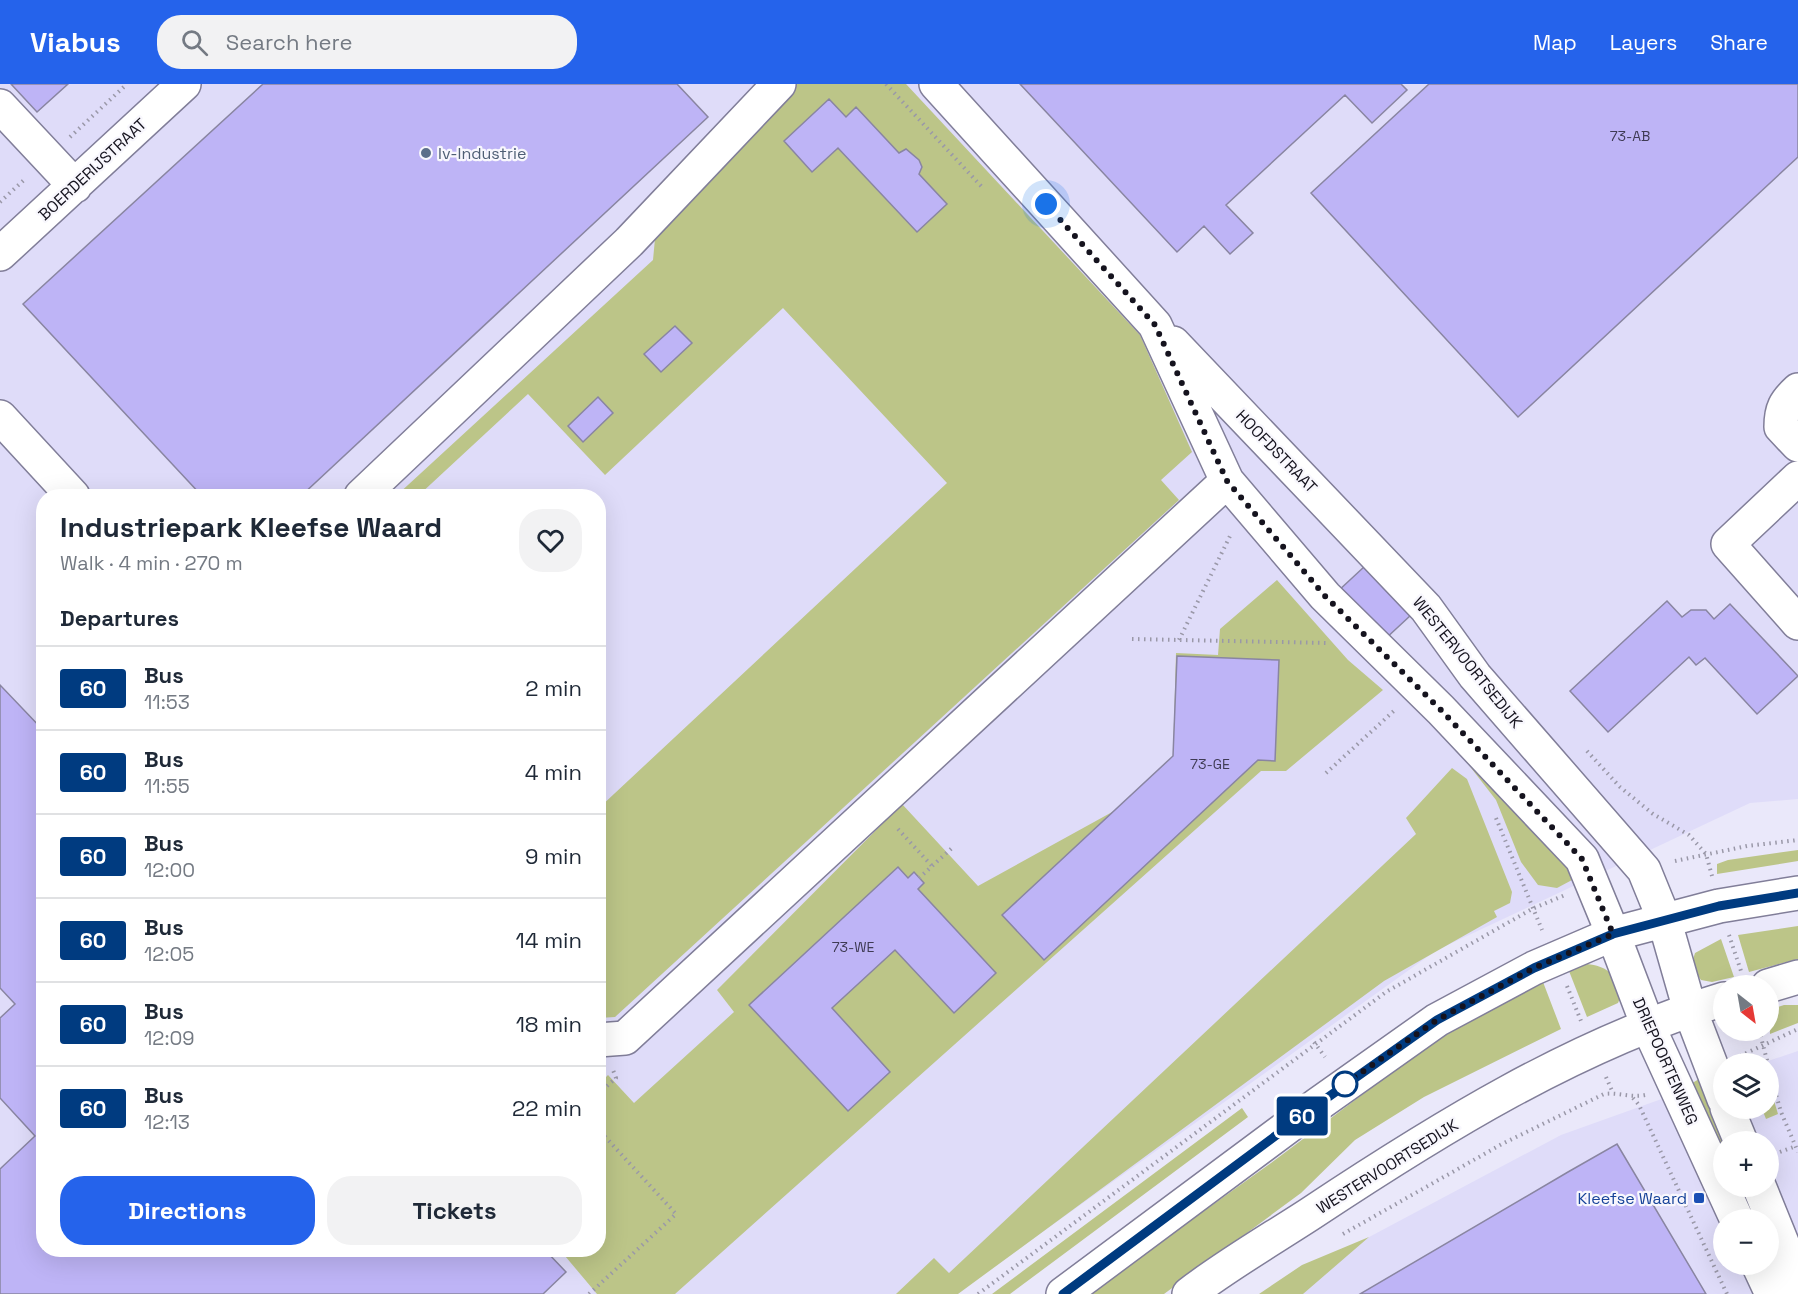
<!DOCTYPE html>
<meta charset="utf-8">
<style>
body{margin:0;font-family:"Space Grotesk",sans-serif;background:#f2f2f3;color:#1f2937;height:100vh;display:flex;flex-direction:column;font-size:22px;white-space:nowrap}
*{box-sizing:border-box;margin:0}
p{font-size:20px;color:#747a83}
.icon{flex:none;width:33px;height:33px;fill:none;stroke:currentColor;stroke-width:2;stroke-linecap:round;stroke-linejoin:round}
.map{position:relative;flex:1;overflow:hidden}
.details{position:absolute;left:36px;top:405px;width:570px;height:768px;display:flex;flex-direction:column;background:#fff;border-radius:24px;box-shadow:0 6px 24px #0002}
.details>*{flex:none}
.badge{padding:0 12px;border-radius:4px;font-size:21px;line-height:39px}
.needle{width:39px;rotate:149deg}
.controls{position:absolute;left:1713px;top:891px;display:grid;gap:12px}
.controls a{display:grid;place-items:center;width:66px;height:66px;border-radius:50%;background:#fff;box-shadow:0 6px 24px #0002;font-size:30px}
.you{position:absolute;width:30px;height:30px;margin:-15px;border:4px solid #fff;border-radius:50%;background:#1a73e8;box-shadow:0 0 0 9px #1a73e833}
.map>.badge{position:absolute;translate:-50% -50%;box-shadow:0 0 0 3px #fff}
h2{padding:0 24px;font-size:22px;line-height:54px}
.round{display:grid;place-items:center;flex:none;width:63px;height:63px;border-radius:24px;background:#f2f2f3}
.head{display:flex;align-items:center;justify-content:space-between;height:102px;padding:0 24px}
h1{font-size:28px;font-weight:800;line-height:45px}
.button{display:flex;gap:12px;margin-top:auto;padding:12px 24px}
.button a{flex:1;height:69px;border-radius:24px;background:#2563eb;color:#fff;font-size:24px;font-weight:800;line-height:69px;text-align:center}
.button a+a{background:#f2f2f3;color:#1f2937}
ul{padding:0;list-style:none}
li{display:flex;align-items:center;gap:18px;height:84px;padding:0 24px;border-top:2px solid #e0e1e3}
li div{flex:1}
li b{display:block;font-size:22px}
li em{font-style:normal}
li .badge{min-width:66px;font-weight:700;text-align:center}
header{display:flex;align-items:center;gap:36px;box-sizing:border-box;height:84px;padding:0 30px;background:#2563eb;color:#fff}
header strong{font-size:28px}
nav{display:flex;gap:33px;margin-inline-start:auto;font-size:21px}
.search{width:420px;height:54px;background:#f2f2f3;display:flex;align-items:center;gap:15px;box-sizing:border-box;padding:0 21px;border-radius:24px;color:#747a83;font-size:22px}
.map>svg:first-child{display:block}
.built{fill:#dfdcf9;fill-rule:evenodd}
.green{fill:#bcc588}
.building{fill:#beb4f6;stroke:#8985a1;stroke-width:1.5}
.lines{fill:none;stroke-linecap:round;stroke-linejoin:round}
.street-casing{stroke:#817e99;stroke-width:36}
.secondary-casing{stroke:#817e99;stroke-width:36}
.path{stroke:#9a98a8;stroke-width:4;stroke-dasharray:1.5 4.5;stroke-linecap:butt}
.street{stroke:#fff;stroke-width:33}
.secondary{stroke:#fff;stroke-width:33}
.line-casing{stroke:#fff;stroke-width:14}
.line{stroke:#003b80;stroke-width:9}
.walk{stroke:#15131e;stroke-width:6;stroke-dasharray:0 10.8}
.service-dot{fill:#5c6f8a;stroke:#f8f7fd;stroke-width:2}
.stop-dot{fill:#fff;stroke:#003b80;stroke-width:3}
.transit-dot{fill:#1a4fb4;stroke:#f8f7fd;stroke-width:2}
.labels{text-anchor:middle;stroke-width:4.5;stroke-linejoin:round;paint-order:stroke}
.number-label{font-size:14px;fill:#3f3b54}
.service-label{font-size:16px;fill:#4e5e75;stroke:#f8f7fd;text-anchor:start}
.street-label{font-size:16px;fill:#15131e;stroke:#f8f7fd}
.transit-label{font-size:16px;fill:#164399;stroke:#f8f7fd;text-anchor:end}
</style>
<header>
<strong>Viabus</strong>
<div class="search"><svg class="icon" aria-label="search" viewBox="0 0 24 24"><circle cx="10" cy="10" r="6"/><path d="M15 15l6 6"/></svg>Search here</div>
<nav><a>Map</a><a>Layers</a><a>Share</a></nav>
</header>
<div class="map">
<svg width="1798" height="1210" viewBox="0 0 1798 1210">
<rect width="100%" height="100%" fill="#eae8fa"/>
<!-- built -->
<path class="built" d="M0,0H1798V715L1750,719L1437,866L956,1210H0ZM44,412H598V1166H44Z
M1798,967V1210H1301L1356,1160L1561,1051L1723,993L1724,1024H1768V980L1762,979ZM1724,1058H1768V1102H1724ZM1724,1136H1768V1180H1724Z"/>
<!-- green -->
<path class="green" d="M797,0H906L1140,251L1192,368L1161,396L1179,416L615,933L599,934V724L947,399L783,224L605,391L528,310L418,412H396L653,176L656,144L733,58Z
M1277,496L1348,576L1383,606L1286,687H1261L675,1210H597L560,1166H598L599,1000L608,991L634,1019L734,928L717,906L902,720L978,802L1114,727L1173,672L1176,569L1218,571L1220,545Z
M1464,670L1566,782L1572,796L1557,804L1538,801L1521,778L1496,716L1461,671Z
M1452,684L1467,695L1512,808L1510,819L1494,827L1497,833L1384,897L958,1210H896L934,1174L949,1189L1416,750L1406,734Z
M1798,766V777L1717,790V780L1728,776Z
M1798,842V875L1749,888L1738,851Z
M1721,855L1734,893L1712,898L1701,896L1691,882L1695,869Z
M1587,880C1607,882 1613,890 1624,905L1618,919L1587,933L1569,887Z
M1543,898L1561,945L1424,1013L1355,1056L1301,1109L1164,1210H1088L1271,1079L1403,980L1464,939Z
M1784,921H1798V939L1770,950L1769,926Z
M1699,995L1724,1057L1723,1079L1689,1001Z
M1769,1000L1778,1030L1766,1035L1762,1025L1768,1024Z
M1242,1024L1248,1033L1010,1210H992Z
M1369,1153L1303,1210H1259L1302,1181Z"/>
<!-- building -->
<path class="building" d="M11,0H68L37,28Z
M263,0H677L708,33L301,412H202L23,220Z
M1020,0H1401L1407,6L1372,39L1345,11L1226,121L1253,149L1230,170L1204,142L1177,168Z
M1429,0H1798V73L1518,333L1311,109Z
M829,15L846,33L856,23L899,69L906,65L919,76L922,83L919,90L947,120L917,148L838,64L812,88L784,57Z
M675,242L692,259L661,288L644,270Z
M598,313L613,329L583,358L568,342Z
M1365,482L1411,531L1383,557L1337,508Z
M1667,517L1682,533L1691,526H1706L1714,535L1730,520L1798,592L1757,630L1705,574L1696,581L1689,573L1608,648L1570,607Z
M1177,572L1279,576L1275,677L1258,676L1044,876L1002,831L1173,672Z
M0,601L44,647V1166H545L566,1188L543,1210H0V1085L35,1052L0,1014V934L15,920L0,904Z
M898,783L908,794L914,788L924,799L918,805L996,889L954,929L895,866L832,924L890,988L848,1027L749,921Z
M1617,1060L1706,1210H1360L1568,1088Z"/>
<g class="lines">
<defs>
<path id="street" d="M936,0L1155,241L1227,397L1325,512L1441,626L1582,775L1613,850
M0,22L75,102
M0,170L184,0
M1173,259L1426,524L1475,592L1644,786L1664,835
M1798,306C1785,318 1781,325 1781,343L1798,361
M0,333L73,412
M1798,394L1728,460L1798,539
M361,412L629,158L779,0
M598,956L625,954L1227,397"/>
<path id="secondary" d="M1664,835L1690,926L1724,1015
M1613,850L1648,942L1737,1136
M1768,902L1798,893
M1727,1024L1741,1058
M1759,1102L1798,1198
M1758,1180L1772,1210
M1063,1210L1317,1021L1437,936L1534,884L1613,850L1719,822L1798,809
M1189,1210C1227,1181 1270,1156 1310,1130C1438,1045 1575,960 1724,915"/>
</defs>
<!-- street casing -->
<use href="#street" class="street-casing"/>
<!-- secondary casing -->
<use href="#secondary" class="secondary-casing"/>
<!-- path -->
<path class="path" d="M886,0L982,103
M70,53L127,0
M0,118L25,95
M1132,555L1326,559
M1179,556L1231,450
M1587,667L1620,703L1653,730L1689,751L1706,770L1712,792
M1326,689L1396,625
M1496,734L1542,846
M898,745L932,782
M1675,777L1747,762L1798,756
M919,794L952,764
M1729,851L1741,887
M1567,902L1581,937
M1759,946L1768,980
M1314,958L1325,973
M1740,972L1798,945
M1768,983L1781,1028L1798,1068
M1606,993L1613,1009
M598,1010L616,994L613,986
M1633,1014L1639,1021L1727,1210
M1780,1068L1796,1062
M1343,1150L1502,1060L1604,1010C1618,1008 1630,1014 1645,1011
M589,1210L676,1130L598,1045
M978,1210L1386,908L1532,825L1565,811"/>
<!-- street -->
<use href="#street" class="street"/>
<!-- secondary -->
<use href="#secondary" class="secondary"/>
</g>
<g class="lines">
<defs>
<path id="line" d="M1063,1210L1317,1021L1437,936L1534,884L1613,850L1719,822L1798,809"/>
</defs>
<!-- line casing -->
<use href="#line" class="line-casing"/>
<!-- line -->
<use href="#line" class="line"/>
<!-- walk -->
<path class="walk" d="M1046,120L1155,241L1227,397L1325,512L1441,626L1582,775L1613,850L1534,884L1437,936L1345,1000"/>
</g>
<!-- markers -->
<circle class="service-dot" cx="426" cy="69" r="6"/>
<circle class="stop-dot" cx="1345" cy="1000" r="12"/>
<rect class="transit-dot" x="1693" y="1108" width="12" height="12" rx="3"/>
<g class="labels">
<!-- number labels -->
<g class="number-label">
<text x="1630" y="57">73-AB</text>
<text x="1210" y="685">73-GE</text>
<text x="853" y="868">73-WE</text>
</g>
<!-- service labels -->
<g class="service-label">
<text x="438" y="75">Iv-Industrie</text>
</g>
<!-- street labels -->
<g class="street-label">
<text transform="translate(92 85) rotate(-43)" y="6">BOERDERIJSTRAAT</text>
<text transform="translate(1277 367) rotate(46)" y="6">HOOFDSTRAAT</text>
<text transform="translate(1468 578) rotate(51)" y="6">WESTERVOORTSEDIJK</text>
<text transform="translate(1666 977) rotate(66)" y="6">DRIEPOORTENWEG</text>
<text transform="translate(1387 1082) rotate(-32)" y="6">WESTERVOORTSEDIJK</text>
</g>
<!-- transit labels -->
<g class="transit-label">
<text x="1687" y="1120">Kleefse Waard</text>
</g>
</g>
</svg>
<div class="controls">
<a><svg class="needle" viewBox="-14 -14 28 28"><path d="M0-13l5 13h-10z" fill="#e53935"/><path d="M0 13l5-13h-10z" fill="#747a83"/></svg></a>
<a><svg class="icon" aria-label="layers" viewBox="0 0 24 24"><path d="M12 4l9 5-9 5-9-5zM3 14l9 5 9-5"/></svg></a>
<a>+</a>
<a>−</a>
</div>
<div class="you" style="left:1046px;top:120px"></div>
<b class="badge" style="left:1302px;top:1032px;background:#003b80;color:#fff">60</b>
<section class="details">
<div class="head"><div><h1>Industriepark Kleefse Waard</h1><p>Walk · 4 min · 270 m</p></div><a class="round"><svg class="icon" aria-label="heart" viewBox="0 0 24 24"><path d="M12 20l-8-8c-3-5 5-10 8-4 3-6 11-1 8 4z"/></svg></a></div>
<h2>Departures</h2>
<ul>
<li><span class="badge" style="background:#003b80;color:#fff">60</span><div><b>Bus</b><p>11:53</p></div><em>2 min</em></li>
<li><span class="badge" style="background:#003b80;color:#fff">60</span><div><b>Bus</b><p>11:55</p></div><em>4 min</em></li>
<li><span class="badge" style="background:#003b80;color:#fff">60</span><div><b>Bus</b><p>12:00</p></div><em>9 min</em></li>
<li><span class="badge" style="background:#003b80;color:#fff">60</span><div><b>Bus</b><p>12:05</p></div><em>14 min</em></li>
<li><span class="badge" style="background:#003b80;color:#fff">60</span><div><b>Bus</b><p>12:09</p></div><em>18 min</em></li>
<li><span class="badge" style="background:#003b80;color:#fff">60</span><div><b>Bus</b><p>12:13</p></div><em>22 min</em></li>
</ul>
<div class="button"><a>Directions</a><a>Tickets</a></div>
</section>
</div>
